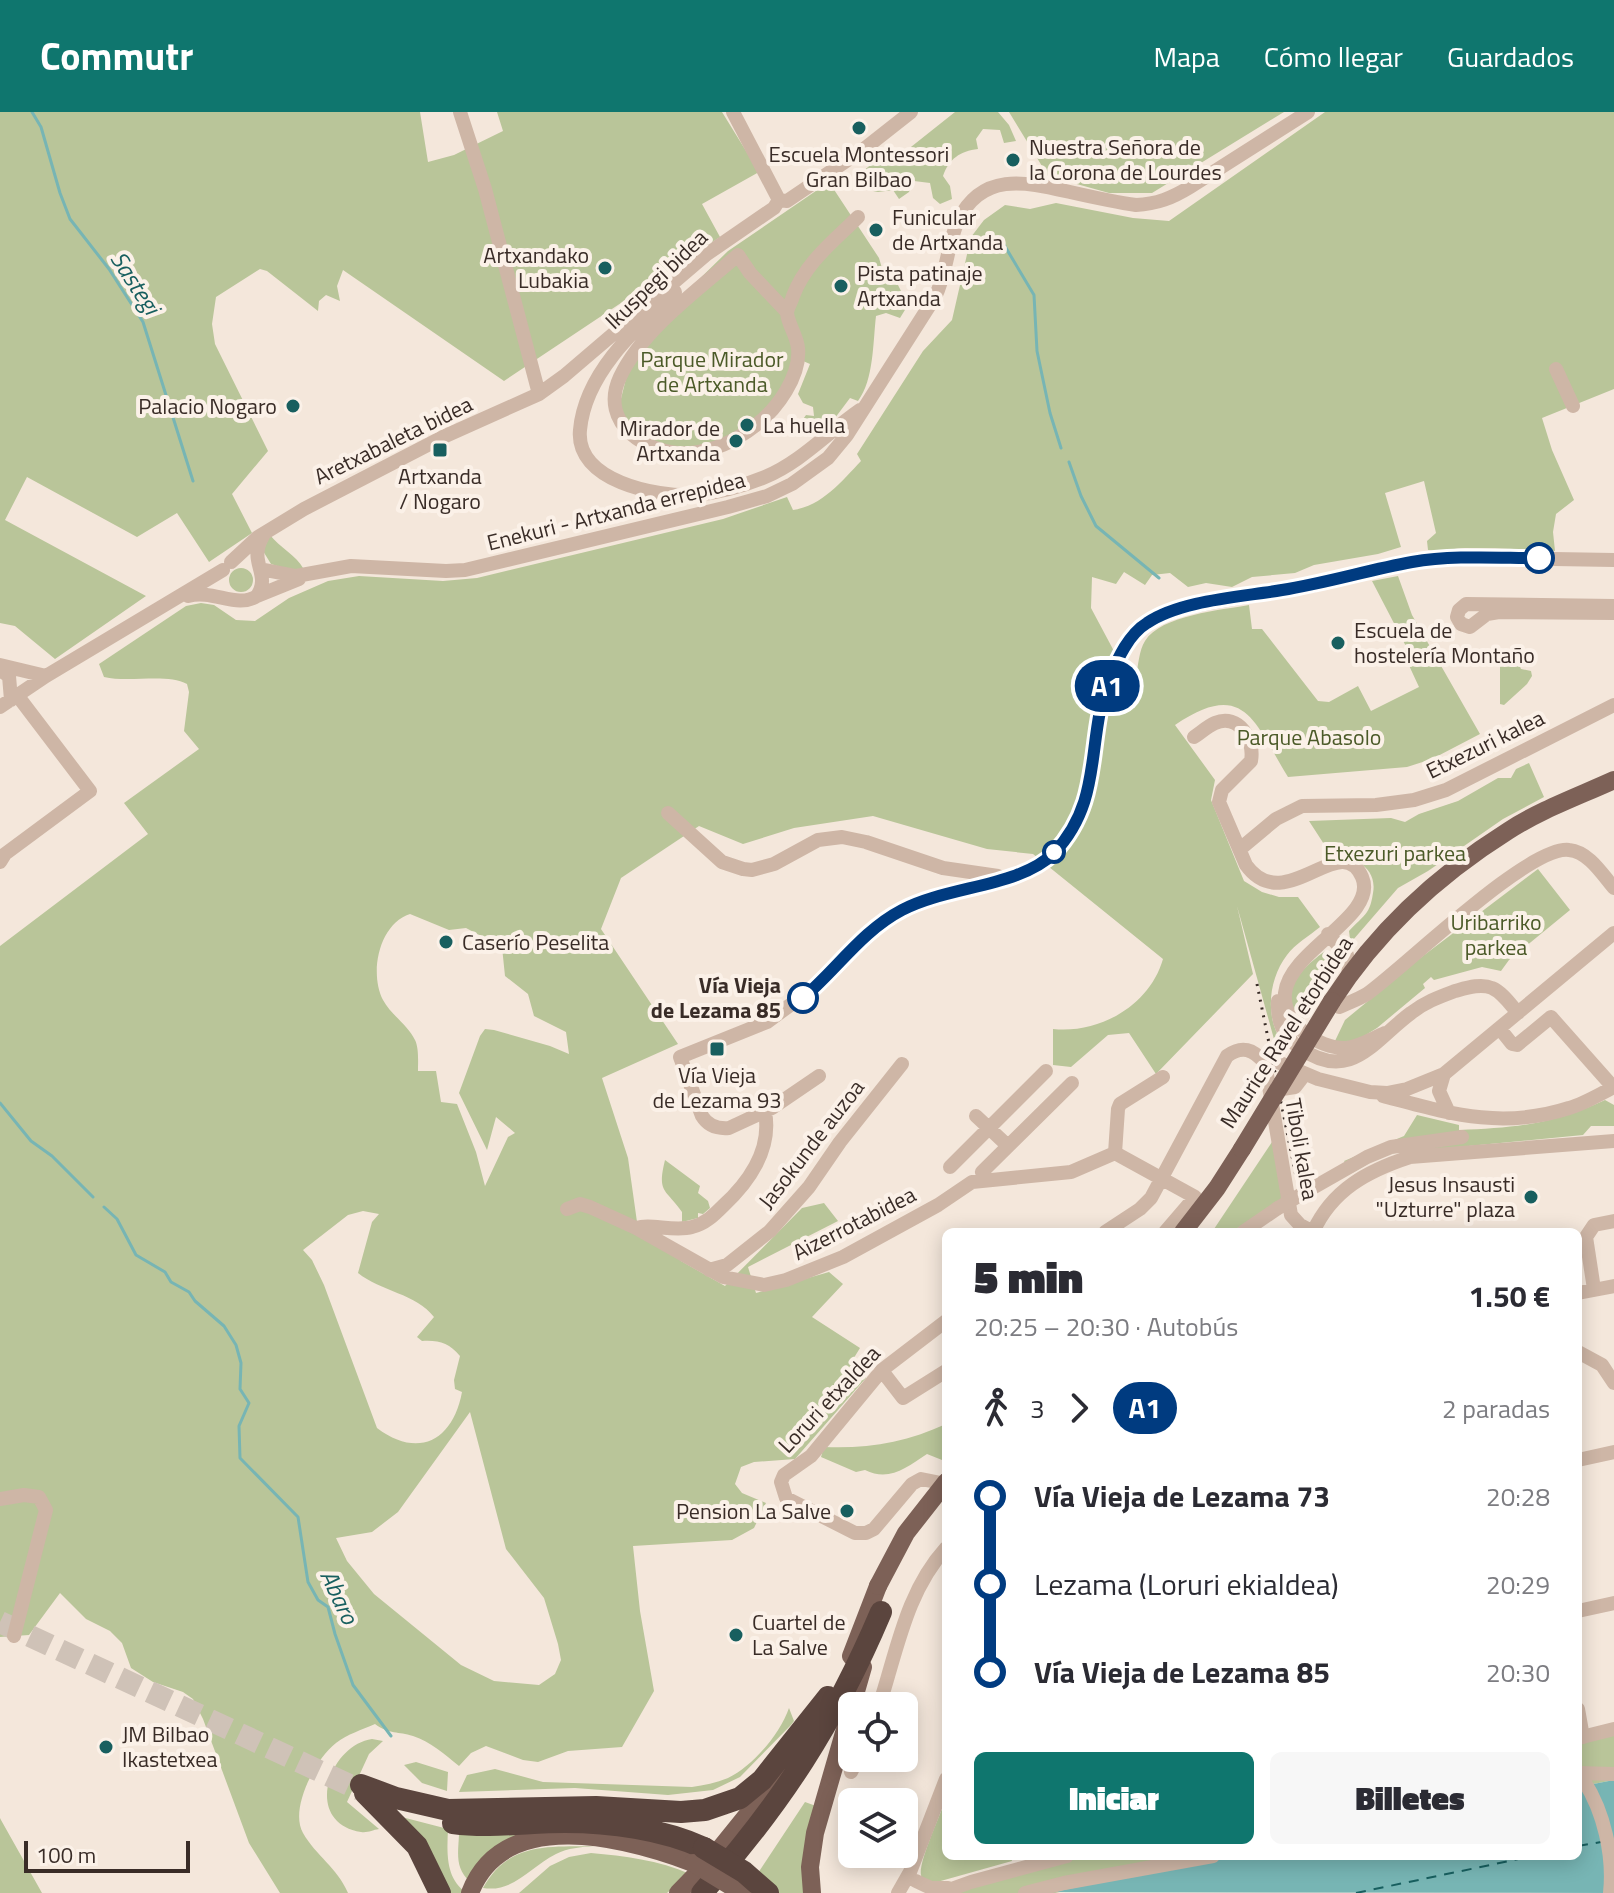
<!DOCTYPE html>
<html lang="es">
<meta charset="utf-8">
<style>
body{margin:0;font-family:"Titillium Web",sans-serif;background:#f7f7f7;color:#2b2b33;height:100vh;display:flex;flex-direction:column;font-size:30px;white-space:nowrap}
*{box-sizing:border-box;margin:0}
p{font-size:26px;color:#7c7c81}
.icon{flex:none;width:44px;height:44px;fill:none;stroke:currentColor;stroke-width:2;stroke-linecap:round;stroke-linejoin:round}
.map{position:relative;flex:1;overflow:hidden}
.sheet{position:absolute;left:942px;top:1116px;width:640px;height:632px;display:flex;flex-direction:column;background:#fff;border-radius:12px;box-shadow:0 4px 20px #0003}
.sheet>*{flex:none}
.badge{padding:0 16px;border-radius:26px;font-size:28px;line-height:52px}
.fabs{position:absolute;left:838px;top:1580px;display:grid;gap:16px}
.fabs a{display:grid;place-items:center;width:80px;height:80px;border-radius:12px;background:#fff;box-shadow:0 4px 20px #0003;font-size:40px}
.scale{position:absolute;left:24px;bottom:20px;width:166px;box-sizing:border-box;padding-left:8px;border:4px solid #392c27;border-top:0;font-size:22px;line-height:28px;white-space:nowrap;color:#392c27;-webkit-text-stroke:6px #fbf1e8;paint-order:stroke}
.map>.badge{position:absolute;translate:-50% -50%;box-shadow:0 0 0 4px #fff}
.legs{display:flex;align-items:center;gap:12px;height:88px;padding:0 32px;font-size:26px}
.legs p{margin-inline-start:auto}
.head{display:flex;align-items:center;justify-content:space-between;height:136px;padding:0 32px}
h1{font-size:44px;font-weight:800;line-height:60px}
.button{display:flex;gap:16px;margin-top:auto;padding:16px 32px}
.button a{flex:1;height:92px;border-radius:12px;background:#0f766e;color:#fff;font-size:32px;font-weight:800;line-height:92px;text-align:center}
.button a+a{background:#f7f7f7;color:#2b2b33}
ul{padding:0 32px;list-style:none}
li{display:flex;align-items:center;gap:28px;height:88px;font-size:30px}
li i{display:grid;place-items:center;width:12px;height:100%;margin:0 10px;background:currentColor}
li i::after{content:'';width:20px;height:20px;margin:-10px;border:6px solid;border-radius:50%;background:#fff}
li p{margin-inline-start:auto}
li:first-child i{background:linear-gradient(#0000 50%,currentColor 0)}
li:last-child i{background:linear-gradient(currentColor 50%,#0000 0)}
header{display:flex;align-items:center;gap:48px;box-sizing:border-box;height:112px;padding:0 40px;background:#0f766e;color:#fff}
header strong{font-size:38px}
nav{display:flex;gap:44px;margin-inline-start:auto;font-size:28px}
.map>svg:first-child{display:block}
.green{fill:#b9c599;fill-rule:evenodd}
.water{fill:#77b5b4}
.lines{fill:none;stroke-linecap:round;stroke-linejoin:round}
.stream{stroke:#77b5b4;stroke-width:3}
.ferry{stroke:#185f5f;stroke-width:2;stroke-dasharray:10 8;stroke-linecap:butt}
.highway-tunnel{stroke:#cfc2b7;stroke-width:22;stroke-dasharray:22 11;stroke-linecap:butt}
.minor{stroke:#ceb6a6;stroke-width:14}
.major{stroke:#7d6157;stroke-width:18}
.highway{stroke:#5b453e;stroke-width:22}
.rail{stroke:#392c27;stroke-width:3;stroke-dasharray:2 6;stroke-linecap:butt}
.minor-bridge{stroke:#ceb6a6;stroke-width:14}
.major-bridge{stroke:#7d6157;stroke-width:18}
.highway-bridge{stroke:#5b453e;stroke-width:22}
.line-1-casing{stroke:#fff;stroke-width:18}
.line-1{stroke:#003b80;stroke-width:12}
.poi-dot{fill:#185f5f;stroke:#fbf1e8;stroke-width:3}
.stop-1-dot{fill:#fff;stroke:#003b80;stroke-width:4}
.labels{text-anchor:middle;stroke-width:8;stroke-linejoin:round;paint-order:stroke}
.poi-label{font-size:22px;fill:#392c27;stroke:#fbf1e8;text-anchor:start}
.street-label{font-size:22px;fill:#392c27;stroke:#fbf1e8}
.park-label{font-size:22px;fill:#4b5a28;stroke:#fbf1e8}
.stop-label{font-size:22px;font-weight:bold;fill:#392c27;stroke:#fbf1e8;text-anchor:end}
.water-label{font-size:24px;font-style:italic;fill:#185f5f;stroke:#fbf1e8}
</style>
<header>
<strong>Commutr</strong>
<nav><a>Mapa</a><a>Cómo llegar</a><a>Guardados</a></nav>
</header>
<div class="map">
<svg width="1614" height="1781" viewBox="0 0 1614 1781">
<rect width="100%" height="100%" fill="#f4e7db"/>
<!-- green -->
<path class="green" d="M0,0H420L428,50L454,43L503,19L497,0H722L759,60L702,92L720,125L504,269L343,158L337,174L340,189L326,183L319,189L318,199L267,159L260,157L216,185L212,212L215,232L268,339L232,382L252,421L209,450L177,401L137,425L27,365L5,408L146,484L55,547L15,514L0,511Z
M955,0H998L1009,13L1016,29L1004,31L1000,18L983,17L976,27L978,37C960,39 949,47 943,64L950,74L952,87L940,92L933,86L930,71L914,69L909,80L899,87L893,78L878,80L868,78L862,60L874,50L887,54Z
M1009,0H1284L1152,81H1109L1048,64Z
M1325,0H1614V277L1542,306L1552,338L1574,388L1556,402L1553,420L1555,439C1525,437 1495,436 1465,436C1452,436 1441,441 1428,438L1427,429L1436,421L1424,369L1385,381L1401,435L1378,442L1314,453L1295,461L1252,465L1232,475L1206,471L1188,475L1170,461L1152,463L1145,473L1124,460L1116,472L1092,465L1091,496L1115,541L1103,560L1118,573L1136,565C1138,555 1139,538 1145,529C1161,503 1222,498 1249,493L1252,517H1262L1318,589L1329,590L1358,574L1371,599L1419,575L1406,547L1411,544L1372,469L1398,464L1412,503L1480,622L1432,647L1407,655L1288,665C1254,610 1245,566 1175,613L1215,668L1211,688L1244,769L1262,780L1279,785H1298L1320,815C1309,824 1295,832 1287,843C1267,869 1264,912 1287,936L1279,945L1237,794L1253,862L1156,962L1129,921L1108,923L1071,955L1053,953V917C1100,922 1150,893 1163,847L1033,742L987,737L873,704L794,716L743,732L699,714L621,766L601,817L678,932L602,966L628,1046L637,1110L681,1149L725,1174L802,1096L824,1091L838,1109L748,1155L756,1181L829,1160L843,1172L812,1205L860,1236L852,1249L866,1266L795,1347L754,1350L741,1355L735,1372L742,1381L766,1391L754,1416L732,1428L633,1434L640,1499L654,1579L622,1635L568,1639L538,1650L523,1648L486,1634L471,1641L459,1654C444,1642 431,1630 413,1624C398,1619 390,1623 375,1612C361,1618 348,1622 336,1631C316,1646 289,1697 303,1721C316,1744 337,1755 348,1781H280L249,1731L203,1607L193,1587L183,1580L153,1570L131,1556L122,1531L110,1519L86,1507L60,1481L29,1523L0,1525V834L148,722L124,691L199,637L184,619L189,580L187,572C167,561 129,571 104,565L99,552L186,494L201,491L214,493L236,508L255,509L289,486L328,469L359,464L443,469L477,466L723,407L787,385L793,398C822,394 842,369 861,349L857,342L923,239L952,208L971,125L984,108L1005,93L1030,97L1056,91L1133,106L1169,109ZM410,802L449,818L466,816L502,835L505,864L528,882L534,904L566,920L569,942L550,934L494,918L485,917L480,924L459,981L487,1038L496,1005L515,1021L508,1025L485,1074L476,1040L457,992L441,990L436,959H418C418,950 419,936 415,928C408,913 391,903 383,888C369,861 379,812 410,802ZM363,1099L379,1102L372,1110L358,1161C380,1179 417,1182 434,1205L417,1225L422,1229C439,1228 449,1231 460,1244L454,1268L455,1277L462,1280C453,1329 418,1347 377,1316L324,1173L312,1148L303,1138L348,1103ZM470,1300L506,1437L544,1486L558,1532L561,1548L555,1562L539,1573L494,1569L461,1553L374,1482L347,1449L336,1426L372,1420L398,1400Z
M829,70L879,146L884,163H893L908,193L900,206L886,201L876,204C873,229 874,268 858,289L850,286L832,310L809,322L799,313L806,303L814,304L813,295L803,291L798,282L810,252L803,249L782,294L691,345L615,311L635,230L728,139Z
M270,423C279,435 297,444 303,456L293,459L271,452L263,439Z
M229 468a12 12 0 1 1 24 0a12 12 0 1 1-24 0Z
M1510,542L1515,543L1521,557L1531,559L1532,564L1527,572L1504,593L1500,592V552L1502,547Z
M1529,651L1544,685L1503,707L1428,759L1398,776L1353,828L1350,827L1349,819C1355,812 1363,806 1367,800C1371,794 1372,787 1373,781C1378,755 1352,743 1331,743L1309,709L1391,706L1405,710L1419,702L1458,689L1498,666H1511L1516,657Z
M1538,757L1570,798L1509,848L1501,859L1482,855L1434,868L1431,865L1423,872L1425,876L1377,916L1356,929H1335L1345,908L1419,847Z
M1325,839L1336,857L1301,910C1277,879 1301,857 1325,839Z
M1605,988L1614,993V1014H1591L1583,1023L1385,1042L1352,1061L1344,1049L1404,1024L1417,1003L1459,1013V1018C1514,1016 1555,1012 1605,988Z
M1274,1027L1282,1089L1231,1120H1212Z
M665,1048L700,1074L698,1081L708,1089L710,1096L703,1102L698,1101V1106L682,1110V1100C665,1076 657,1081 665,1048Z
M946,1312V1343L942,1348L927,1342C906,1356 889,1370 865,1358L856,1360L821,1345L824,1335C868,1337 907,1330 946,1312Z
M789,1596L794,1609L791,1613L740,1665L713,1678L668,1683L575,1676L459,1680L467,1663L495,1657L543,1670L692,1675C704,1673 716,1671 728,1666C753,1654 780,1622 789,1596Z
M1614,1617V1668L1578,1675V1626Z
M372,1627L383,1629L369,1642L347,1690L379,1717C372,1718 368,1721 361,1720C302,1710 329,1633 372,1627Z
M416,1650L448,1660L447,1679L422,1671L404,1653Z
M946,1687V1744H1011L1012,1749L930,1772C925,1770 922,1769 921,1763C918,1751 941,1701 946,1687Z
M805,1690L816,1694L806,1781H778L758,1761Z
M394,1703L448,1717C447,1740 445,1767 467,1781H447Z
M0,1706L1,1708L42,1781H0Z
M534,1719C500,1731 485,1735 470,1770C455,1756 458,1742 459,1723Z
M594,1734C581,1735 568,1736 556,1742C531,1754 514,1781 483,1776C508,1730 548,1735 594,1734Z
M591,1741C624,1744 659,1748 690,1762L667,1781H519L550,1754L569,1745Z
M1067,1744H1232L1055,1781H930Z"/>
<!-- water -->
<path class="water" d="M1614,1668V1781L1054,1780L1232,1744H1578V1675Z"/>
<g class="lines">
<!-- stream -->
<path class="stream" d="M32,0L41,15L60,81L70,107L109,157L143,210L193,369
M1003,131L1034,183L1037,239L1050,301L1061,336
M1069,350L1081,384L1096,414L1159,466
M0,991L31,1029L52,1044L93,1085
M104,1095L117,1107L136,1143L165,1160L171,1170L189,1180L195,1189L224,1214L236,1233L241,1251L240,1277L249,1291L239,1314L240,1346L298,1405L308,1470L318,1488L328,1495L335,1522L353,1573L391,1624"/>
<!-- ferry -->
<path class="ferry" d="M1578,1734L1601,1730
M1356,1781L1533,1744"/>
<!-- highway-tunnel -->
<path class="highway-tunnel" d="M0,1510L360,1678"/>
<!-- minor -->
<path class="minor" d="M460,0L485,77L539,282
M733,0L779,88
M675,180C636,216 585,261 580,318C575,369 656,385 694,383C718,381 743,374 765,365C801,350 828,320 860,298
M787,200L750,161L738,143C699,177 642,218 620,265C598,312 648,344 690,341C714,339 737,328 756,313C777,297 801,264 798,236C797,224 788,212 787,201C787,196 792,189 793,184C806,150 833,130 858,105
M1556,257L1573,294
M231,450L258,425L304,397L443,325L539,282L564,264L707,142L774,96L779,88L787,89L864,37L911,0
M260,457L296,464L351,454L446,459L465,458L728,395L767,384L792,372L828,346L847,323L935,185C947,161 947,133 958,109C982,59 1026,70 1070,80C1092,85 1114,90 1136,93C1157,92 1172,86 1190,75L1308,0
M188,484C213,477 237,497 257,484C272,461 247,451 263,424
M257,484L299,467
M1614,494L1466,492L1459,498L1457,505L1461,512L1470,515L1487,502L1499,500L1614,501
M0,553L46,564
M0,558L9,564L11,588
M0,595L46,564L223,458
M1194,625C1200,621 1208,614 1215,611C1239,601 1255,628 1251,649L1222,678L1219,690L1246,753C1285,807 1341,716 1362,765C1379,804 1290,837 1285,881C1282,911 1318,937 1346,936C1359,935 1373,926 1385,921
M668,701L722,750L743,757L752,758L774,752L818,728L842,725L866,730L943,756L998,764
M1240,737L1276,707L1302,694L1376,693L1414,688L1446,678L1614,593
M0,750L5,742L90,679L17,583
M1328,822L1347,843L1349,862
M1278,889C1277,910 1283,924 1300,936C1351,972 1374,928 1411,901C1425,890 1439,885 1455,879C1466,876 1481,871 1492,876C1502,880 1511,893 1518,901
M1339,895C1348,891 1359,887 1367,882C1405,855 1529,733 1569,738C1589,740 1602,762 1614,776
M1500,917L1512,932L1517,933L1551,905L1613,975
M1265,951L1273,948L1318,967L1370,980L1387,981L1407,977L1444,962L1614,821
M1265,951L1291,1103L1300,1113L1313,1120
M1444,962L1439,979L1449,1001
M819,964L772,996L729,1016C717,1017 708,1014 702,1004L680,945L767,910L819,872L858,830L891,804L934,784L1022,762L1039,754L1053,741L1079,705L1089,681L1105,579L1111,561L1130,527L1149,509L1191,494L1315,473L1415,449L1488,446L1614,448
M1272,976L1276,978L1295,975L1305,962
M1383,984C1448,1001 1501,1018 1569,996C1584,992 1600,982 1614,975
M976,1004L1008,1034
M1115,1041L1118,997L1120,992L1163,965
M950,1055L1046,959
M986,1068L982,1060L1072,971
M1295,1086L1367,1045L1391,1035L1462,1025
M567,1097L580,1092L590,1095L636,1116L723,1165L764,1173L786,1168L843,1145L938,1093L972,1070L1071,1060L1115,1041L1195,1085L1165,1120
M637,1116C649,1111 674,1120 692,1115C705,1112 714,1103 723,1094C749,1070 772,1037 765,1000
M1105,1120L1140,1097L1151,1086L1227,944C1242,933 1253,937 1265,951
M1243,1120L1278,1096
M1313,1120C1332,1078 1367,1059 1410,1045L1614,1029
M709,1158L727,1153L770,1119L809,1075L840,1030L902,952
M1594,1177L1586,1125L1594,1113L1614,1109
M1578,1181L1614,1174
M946,1209L882,1258L811,1344L784,1363L781,1370L786,1386L855,1421H866L874,1417L912,1372L921,1367L946,1372
M1578,1240L1602,1253L1614,1271
M886,1264L903,1286L946,1259
M1578,1348L1614,1340
M0,1387L24,1383L39,1385L46,1398L14,1524
M1578,1499L1614,1491
M879,1594C897,1539 906,1480 946,1436
M1578,1597L1583,1625
M1578,1626L1614,1617
M851,1660L858,1646
M1578,1661L1614,1662
M1584,1669C1604,1700 1614,1744 1610,1781
M916,1769L931,1776H948
M898,1781L910,1760L946,1667
M940,1781L971,1770L1067,1744
M1025,1781L1064,1771L1213,1744"/>
<!-- major -->
<path class="major" d="M1332,889C1377,819 1438,763 1508,719C1540,698 1579,684 1614,668
M1183,1120L1217,1076L1242,1037
M851,1544L878,1474
M470,1781C504,1693 626,1726 693,1751
M678,1781L714,1744L793,1646
M812,1781L810,1755L815,1721L863,1555"/>
<!-- highway -->
<path class="highway" d="M361,1673L396,1686L448,1698L596,1695L681,1700L705,1698L740,1686L762,1668L828,1585
M365,1681L417,1734L440,1781
M453,1711C490,1716 528,1710 565,1710C610,1710 663,1717 704,1736
M702,1781C781,1692 834,1611 881,1500"/>
<!-- rail -->
<path class="rail" d="M1257,872L1296,1064"/>
<!-- minor-bridge -->
<path class="minor-bridge" d="M1278,1096L1295,1086"/>
<!-- major-bridge -->
<path class="major-bridge" d="M1242,1037L1332,889
M878,1474L906,1421L946,1370
M693,1751L742,1781"/>
<!-- highway-bridge -->
<path class="highway-bridge" d="M704,1736L744,1760L768,1781"/>
</g>
<g class="lines">
<defs>
<path id="line-1" d="M803,886C837,857 862,819 902,798C947,774 1020,775 1054,741C1105,687 1085,627 1110,565C1118,546 1129,522 1147,511C1181,488 1242,485 1282,478C1326,471 1368,458 1412,450C1453,443 1498,446 1539,446"/>
</defs>
<!-- line-1 casing -->
<use href="#line-1" class="line-1-casing"/>
<!-- line-1 -->
<use href="#line-1" class="line-1"/>
</g>
<!-- markers -->
<g class="poi-dot">
<circle cx="859" cy="16" r="8"/>
<circle cx="1013" cy="48" r="8"/>
<circle cx="876" cy="118" r="8"/>
<circle cx="605" cy="156" r="8"/>
<circle cx="841" cy="174" r="8"/>
<circle cx="293" cy="294" r="8"/>
<circle cx="747" cy="313" r="8"/>
<circle cx="736" cy="329" r="8"/>
<rect x="432" y="330" width="16" height="16" rx="4"/>
<circle cx="1338" cy="531" r="8"/>
<circle cx="446" cy="830" r="8"/>
<rect x="709" y="929" width="16" height="16" rx="4"/>
<circle cx="1531" cy="1085" r="8"/>
<circle cx="847" cy="1399" r="8"/>
<circle cx="736" cy="1523" r="8"/>
<circle cx="106" cy="1635" r="8"/>
</g>
<g class="stop-1-dot">
<circle cx="1539" cy="446" r="14"/>
<circle cx="1054" cy="740" r="10"/>
<circle cx="803" cy="886" r="14"/>
</g>
<g class="labels">
<!-- poi labels -->
<g class="poi-label">
<text x="1029" y="43">Nuestra Señora de<tspan x="1029" dy="25">la Corona de Lourdes</tspan></text>
<text x="859" y="50" text-anchor="middle">Escuela Montessori<tspan x="859" dy="25">Gran Bilbao</tspan></text>
<text x="892" y="113">Funicular<tspan x="892" dy="25">de Artxanda</tspan></text>
<text x="589" y="151" text-anchor="end">Artxandako<tspan x="589" dy="25">Lubakia</tspan></text>
<text x="857" y="169">Pista patinaje<tspan x="857" dy="25">Artxanda</tspan></text>
<text x="277" y="302" text-anchor="end">Palacio Nogaro</text>
<text x="763" y="321">La huella</text>
<text x="720" y="324" text-anchor="end">Mirador de<tspan x="720" dy="25">Artxanda</tspan></text>
<text x="440" y="372" text-anchor="middle">Artxanda<tspan x="440" dy="25">/ Nogaro</tspan></text>
<text x="1354" y="526">Escuela de<tspan x="1354" dy="25">hostelería Montaño</tspan></text>
<text x="462" y="838">Caserío Peselita</text>
<text x="717" y="971" text-anchor="middle">Vía Vieja<tspan x="717" dy="25">de Lezama 93</tspan></text>
<text x="1515" y="1080" text-anchor="end">Jesus Insausti<tspan x="1515" dy="25">"Uzturre" plaza</tspan></text>
<text x="831" y="1407" text-anchor="end">Pension La Salve</text>
<text x="752" y="1518">Cuartel de<tspan x="752" dy="25">La Salve</tspan></text>
<text x="122" y="1630">JM Bilbao<tspan x="122" dy="25">Ikastetxea</tspan></text>
</g>
<!-- street labels -->
<g class="street-label">
<text transform="translate(656 167) rotate(-44)" y="8">Ikuspegi bidea</text>
<text transform="translate(393 328) rotate(-26)" y="8">Aretxabaleta bidea</text>
<text transform="translate(616 399) rotate(-14)" y="8">Enekuri - Artxanda errepidea</text>
<text transform="translate(1485 632) rotate(-26)" y="8">Etxezuri kalea</text>
<text transform="translate(1286 920) rotate(-57)" y="8">Maurice Ravel etorbidea</text>
<text transform="translate(811 1032) rotate(-52)" y="8">Jasokunde auzoa</text>
<text transform="translate(1302 1037) rotate(80)" y="8">Tiboli kalea</text>
<text transform="translate(854 1111) rotate(-27)" y="8">Aizerrotabidea</text>
<text transform="translate(829 1287) rotate(-47)" y="8">Loruri etxaldea</text>
</g>
<!-- park labels -->
<g class="park-label">
<text x="712" y="255">Parque Mirador<tspan x="712" dy="25">de Artxanda</tspan></text>
<text x="1309" y="633">Parque Abasolo</text>
<text x="1395" y="749">Etxezuri parkea</text>
<text x="1496" y="818">Uribarriko<tspan x="1496" dy="25">parkea</tspan></text>
</g>
<!-- stop labels -->
<g class="stop-label">
<text x="781" y="881">Vía Vieja<tspan x="781" dy="25">de Lezama 85</tspan></text>
</g>
<!-- water labels -->
<g class="water-label">
<text transform="translate(135 171) rotate(57)" y="8">Sastegi</text>
<text transform="translate(339 1485) rotate(65)" y="8">Abaro</text>
</g>
</g>
</svg>
<div class="fabs">
<a><svg class="icon" aria-label="locate" viewBox="0 0 24 24"><circle cx="12" cy="12" r="6"/><path d="M12 2v4M12 18v4M2 12h4M18 12h4"/></svg></a>
<a><svg class="icon" aria-label="layers" viewBox="0 0 24 24"><path d="M12 4l9 5-9 5-9-5zM3 14l9 5 9-5"/></svg></a>
</div>
<div class="scale">100 m</div>
<b class="badge" style="left:1107px;top:574px;background:#003b80;color:#fff">A1</b>
<section class="sheet">
<div class="head"><div><h1>5 min</h1><p>20:25 – 20:30 · Autobús</p></div><b>1.50 €</b></div>
<div class="legs"><svg class="icon" aria-label="walk" viewBox="0 0 24 24"><circle cx="13" cy="4" r="2"/><path d="M13 8l-2 6 4 7M11 14l-3 7M7 12l3-4h3l4 4"/></svg>3<svg class="icon" aria-label="forward" viewBox="0 0 24 24"><path d="M9 5l7 7-7 7"/></svg><b class="badge" style="background:#003b80;color:#fff">A1</b><p>2 paradas</p></div>
<ul>
<li><i style="color:#003b80"></i><b>Vía Vieja de Lezama 73</b><p>20:28</p></li>
<li><i style="color:#003b80"></i><span>Lezama (Loruri ekialdea)</span><p>20:29</p></li>
<li><i style="color:#003b80"></i><b>Vía Vieja de Lezama 85</b><p>20:30</p></li>
</ul>
<div class="button"><a>Iniciar</a><a>Billetes</a></div>
</section>
</div>
